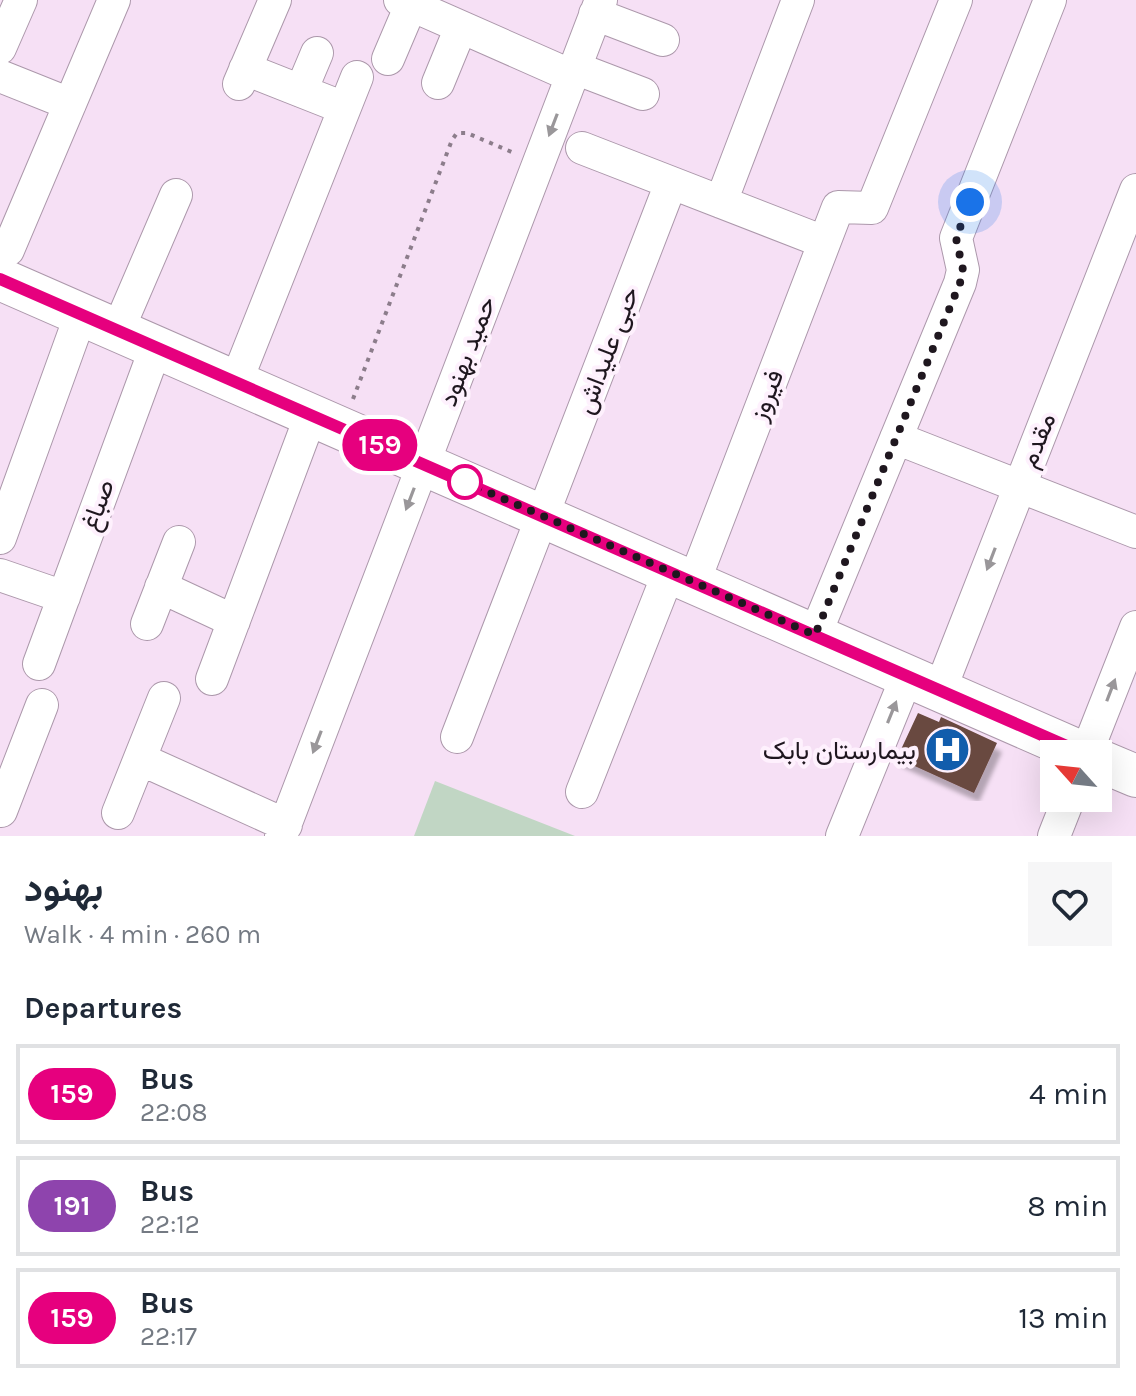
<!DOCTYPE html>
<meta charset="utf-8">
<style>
body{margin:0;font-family:Karla,Vazirmatn,sans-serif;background:#f6f6f7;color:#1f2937;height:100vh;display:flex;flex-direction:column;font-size:30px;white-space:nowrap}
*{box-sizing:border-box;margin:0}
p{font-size:26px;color:#747a83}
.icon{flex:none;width:44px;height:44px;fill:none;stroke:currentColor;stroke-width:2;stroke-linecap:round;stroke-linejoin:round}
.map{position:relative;height:836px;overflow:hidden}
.drawer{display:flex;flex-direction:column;background:#fff;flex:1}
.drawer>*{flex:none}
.badge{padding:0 16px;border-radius:26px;font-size:28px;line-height:52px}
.needle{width:52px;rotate:297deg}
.fabs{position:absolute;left:1040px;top:740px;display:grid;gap:16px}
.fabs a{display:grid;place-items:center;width:72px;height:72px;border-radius:0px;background:#fff;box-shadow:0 8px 32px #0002;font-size:40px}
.you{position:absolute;width:40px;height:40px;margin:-20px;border:6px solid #fff;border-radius:50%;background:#1a73e8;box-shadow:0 0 0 12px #1a73e833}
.map>.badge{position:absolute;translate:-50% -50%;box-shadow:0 0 0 4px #fff}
h2{padding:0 24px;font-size:30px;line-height:72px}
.round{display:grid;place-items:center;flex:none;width:84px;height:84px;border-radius:0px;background:#f6f6f7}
.summary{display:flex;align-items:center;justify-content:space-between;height:136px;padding:0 24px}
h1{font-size:38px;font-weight:700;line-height:60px}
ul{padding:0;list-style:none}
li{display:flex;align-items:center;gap:24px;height:100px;margin:0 16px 12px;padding:0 8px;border:4px solid #e0e1e3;border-radius:0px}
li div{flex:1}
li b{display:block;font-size:30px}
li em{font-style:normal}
li .badge{min-width:88px;font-weight:700;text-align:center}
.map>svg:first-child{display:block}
.green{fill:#c1d6c4}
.building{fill:#69483f;filter:url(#shadow)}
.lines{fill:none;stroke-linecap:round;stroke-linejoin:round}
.minor-casing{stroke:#ac98ab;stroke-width:34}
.major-casing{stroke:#ac98ab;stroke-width:44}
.path{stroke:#8c7d8b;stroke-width:4;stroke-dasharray:4 6;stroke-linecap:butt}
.minor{stroke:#fff;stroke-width:32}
.major{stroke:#fff;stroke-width:42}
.oneway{fill:#9a979a}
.line-casing{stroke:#fff;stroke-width:18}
.line{stroke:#e6007e;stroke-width:12}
.walk{stroke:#1f171f;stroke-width:8;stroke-dasharray:0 14.4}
.stop-dot{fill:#fff;stroke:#e6007e;stroke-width:4}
.labels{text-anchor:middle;stroke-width:8;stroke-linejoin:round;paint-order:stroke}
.street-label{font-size:26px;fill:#1f171f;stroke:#fef1fd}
.poi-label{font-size:26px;fill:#1f171f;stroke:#fef1fd;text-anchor:end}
</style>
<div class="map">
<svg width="1136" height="836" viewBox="0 0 1136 836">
<defs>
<filter id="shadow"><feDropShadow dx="5" dy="9" stdDeviation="2" flood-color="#0004"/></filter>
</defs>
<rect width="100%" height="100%" fill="#f6e0f5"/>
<!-- green -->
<path class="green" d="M435,781L575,836H414Z"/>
<!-- building -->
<path class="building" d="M918,713L939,722L941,717L997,743L974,793L897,758Z"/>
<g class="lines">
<defs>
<path id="minor" d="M400,0L572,76
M595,14L663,40
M0,48L21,0
M388,59L411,5
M575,68L643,94
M245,69L344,108
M0,76L70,104
M438,83L461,27
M239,84L275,0
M301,91L317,53
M582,148L824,242
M721,202L798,0
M8,250L114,0
M118,330L176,195
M236,382L357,77
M896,438L1136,532
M0,538L81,314
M0,575L64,597
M694,582L838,207L872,208L956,0
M161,587L234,621
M147,624L179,542
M815,635L960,283L963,270L956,238L1050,0
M39,664L156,347
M212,679L311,415
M940,690L1136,190
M457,737L671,183
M1086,754L1136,627
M140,759L286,825
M582,792L669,572
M1,811L42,705
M118,813L164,698
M281,836L601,0
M842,836L907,676
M1054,836L1069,798"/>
<path id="major" d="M0,279L1085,754
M1098,760L1136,776"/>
</defs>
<!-- minor casing -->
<use href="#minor" class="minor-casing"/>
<!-- major casing -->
<use href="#major" class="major-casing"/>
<!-- path -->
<path class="path" d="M353,399L452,140L457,133H467L514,153"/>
<!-- minor -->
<use href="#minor" class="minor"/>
<!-- major -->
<use href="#major" class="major"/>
</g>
<!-- one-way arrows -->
<defs><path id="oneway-solid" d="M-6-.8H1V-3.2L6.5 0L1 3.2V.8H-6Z" transform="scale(2)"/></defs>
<g class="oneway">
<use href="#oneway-solid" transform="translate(553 125) rotate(111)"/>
<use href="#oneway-solid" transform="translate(410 499) rotate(111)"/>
<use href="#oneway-solid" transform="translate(991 559) rotate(111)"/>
<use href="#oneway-solid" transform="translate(1111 690) rotate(-69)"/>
<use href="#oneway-solid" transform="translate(892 712) rotate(-68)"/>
<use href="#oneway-solid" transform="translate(317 742) rotate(111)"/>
</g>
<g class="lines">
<defs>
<path id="line" d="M0,279L1085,754"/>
</defs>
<!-- line casing -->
<use href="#line" class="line-casing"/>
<!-- line -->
<use href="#line" class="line"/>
<!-- walk -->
<path class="walk" d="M465,482L815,635L960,283L963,270L956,238L970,202"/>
</g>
<!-- icons -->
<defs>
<symbol id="hospital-disc" viewBox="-11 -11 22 22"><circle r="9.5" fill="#115dac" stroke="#fef1fd"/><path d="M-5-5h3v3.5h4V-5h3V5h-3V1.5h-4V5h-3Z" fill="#fff"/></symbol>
</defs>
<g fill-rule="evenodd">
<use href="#hospital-disc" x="922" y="724" width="51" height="51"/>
</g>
<!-- markers -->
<circle class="stop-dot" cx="465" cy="482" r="16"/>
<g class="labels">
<!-- street labels -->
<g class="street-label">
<text transform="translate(607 350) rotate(-69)" y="9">حبی علیداش</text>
<text transform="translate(467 351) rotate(-69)" y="9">حمید بهنود</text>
<text transform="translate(766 395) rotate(-69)" y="9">فیروز</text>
<text transform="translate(1037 440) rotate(-68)" y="9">مقدم</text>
<text transform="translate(97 505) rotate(-70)" y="9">صباغ</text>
</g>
<!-- poi labels -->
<g class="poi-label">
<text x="916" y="759">بیمارستان بابک</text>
</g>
</g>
</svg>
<div class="fabs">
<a><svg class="needle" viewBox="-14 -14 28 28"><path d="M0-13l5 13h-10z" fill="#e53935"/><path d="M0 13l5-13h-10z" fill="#747a83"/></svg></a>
</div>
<div class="you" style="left:970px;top:202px"></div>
<b class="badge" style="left:380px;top:445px;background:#e6007e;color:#fff">159</b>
</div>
<section class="drawer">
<div class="summary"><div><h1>بهنود</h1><p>Walk · 4 min · 260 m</p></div><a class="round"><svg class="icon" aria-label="heart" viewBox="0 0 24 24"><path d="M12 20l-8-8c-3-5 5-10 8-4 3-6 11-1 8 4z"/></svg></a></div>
<h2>Departures</h2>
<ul>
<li><span class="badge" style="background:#e6007e;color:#fff">159</span><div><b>Bus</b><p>22:08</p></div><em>4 min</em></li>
<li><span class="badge" style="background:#8e44ad;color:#fff">191</span><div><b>Bus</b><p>22:12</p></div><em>8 min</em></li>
<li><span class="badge" style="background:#e6007e;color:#fff">159</span><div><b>Bus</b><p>22:17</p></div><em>13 min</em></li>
</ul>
</section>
